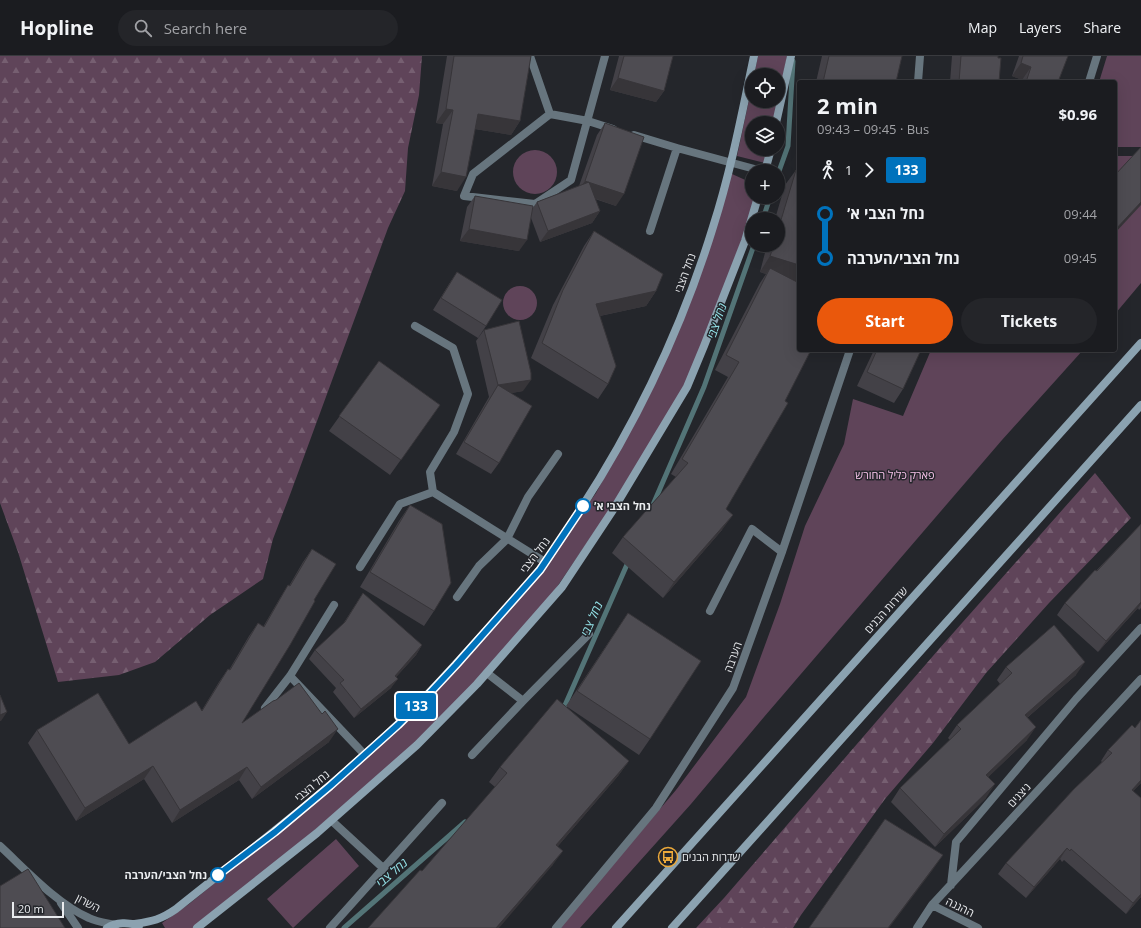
<!DOCTYPE html>
<meta charset="utf-8">
<style>
body{margin:0;font-family:"Open Sans",Heebo,sans-serif;background:#242529;color:#f1f3f6;height:100vh;display:flex;flex-direction:column;font-size:15px;white-space:nowrap}
*{box-sizing:border-box;margin:0}
p{font-size:13px;color:#a0a1a5}
.icon{flex:none;width:22px;height:22px;fill:none;stroke:currentColor;stroke-width:2;stroke-linecap:round;stroke-linejoin:round}
.map{position:relative;flex:1;overflow:hidden}
.drawer{position:absolute;left:797px;top:24px;width:320px;height:272px;display:flex;flex-direction:column;background:#1b1c20;border-radius:4px;box-shadow:0 4px 16px #0002,0 0 0 1px #393a3e}
.drawer>*{flex:none}
.badge{padding:0 8px;border-radius:3px;font-size:14px;line-height:26px}
.buttons{position:absolute;left:745px;top:12px;display:grid;gap:8px}
.buttons a{display:grid;place-items:center;width:40px;height:40px;border-radius:50%;background:#1b1c20;box-shadow:0 4px 16px #0002,0 0 0 1px #393a3e;font-size:20px}
.scale{position:absolute;left:12px;bottom:10px;width:52px;box-sizing:border-box;padding-left:4px;border:2px solid #eaecef;border-top:0;font-size:11px;line-height:14px;white-space:nowrap;color:#eaecef;-webkit-text-stroke:3px #24262b;paint-order:stroke}
.map>.badge{position:absolute;translate:-50% -50%;box-shadow:0 0 0 2px #fff}
.legs{display:flex;align-items:center;gap:6px;height:44px;padding:0 20px;font-size:13px}
.legs p{margin-inline-start:auto}
.head{display:flex;align-items:center;justify-content:space-between;height:68px;padding:0 20px}
h1{font-size:22px;font-weight:700;line-height:30px}
.button{display:flex;gap:8px;margin-top:auto;padding:8px 20px}
.button a{flex:1;height:46px;border-radius:24px;background:#ea580c;color:#fff;font-size:16px;font-weight:700;line-height:46px;text-align:center}
.button a+a{background:#242529;color:#f1f3f6}
ul{padding:0 20px;list-style:none}
li{display:flex;align-items:center;gap:14px;height:44px;font-size:15px}
li i{display:grid;place-items:center;width:6px;height:100%;margin:0 5px;background:currentColor}
li i::after{content:'';width:10px;height:10px;margin:-5px;border:3px solid;border-radius:50%;background:#1b1c20}
li p{margin-inline-start:auto}
li:first-child i{background:linear-gradient(#0000 50%,currentColor 0)}
li:last-child i{background:linear-gradient(currentColor 50%,#0000 0)}
header{display:flex;align-items:center;gap:24px;box-sizing:border-box;height:56px;padding:0 20px;background:#1b1c20;border-bottom:1px solid #393a3e}
header strong{font-size:19px}
nav{display:flex;gap:22px;margin-inline-start:auto;font-size:14px}
.search{width:280px;height:36px;background:#242529;display:flex;align-items:center;gap:10px;box-sizing:border-box;padding:0 14px;border-radius:22px;color:#a0a1a5;font-size:15px}
.map>svg:first-child{display:block}
.green{fill:#5f4459}
.forest{fill:url(#forest-firs)}
.lines{fill:none;stroke-linecap:round;stroke-linejoin:round}
.stream{stroke:#537477;stroke-width:5}
.street{stroke:#67757e;stroke-width:8}
.secondary{stroke:#8ba2b0;stroke-width:8}
.wall{fill:#434147}
.shaded-wall{fill:#373539}
.building{fill:#4e4c52;stroke:#373539}
.line-1-casing{stroke:#fff;stroke-width:9}
.line-1{stroke:#0072bc;stroke-width:6}
.stop-1-dot{fill:#fff;stroke:#0072bc;stroke-width:2}
.labels{text-anchor:middle;stroke-width:3;stroke-linejoin:round;paint-order:stroke}
.street-label{font-size:11px;fill:#eaecef;stroke:#24262b}
.park-label{font-size:11px;fill:#f8c3eb;stroke:#24262b}
.stop-label{font-size:11px;font-weight:bold;fill:#eaecef;stroke:#24262b;text-anchor:start}
.poi-label{font-size:11px;fill:#eaecef;stroke:#24262b;text-anchor:start}
.water-label{font-size:12px;font-style:italic;fill:#96e6ec;stroke:#24262b}
</style>
<header>
<strong>Hopline</strong>
<div class="search"><svg class="icon" aria-label="search" viewBox="0 0 24 24"><circle cx="10" cy="10" r="6"/><path d="M15 15l6 6"/></svg>Search here</div>
<nav><a>Map</a><a>Layers</a><a>Share</a></nav>
</header>
<div class="map">
<svg width="1141" height="872" viewBox="0 0 1141 872">
<defs>
<pattern id="forest-firs" width="22" height="20" patternUnits="userSpaceOnUse"><rect width="22" height="20" fill="#5f4459"/><path d="M5 1l3.5 6h-7zM16 11l3.5 6h-7z" fill="#765f71"/></pattern>
</defs>
<rect width="100%" height="100%" fill="#24262b"/>
<!-- green -->
<path class="green" d="M758,0H787L774,67H752V93H768L765,107L737,100L752,30V45H778V19H754Z
M1107,0H1141V91H1115V26H1099Z
M513 116a22 22 0 1 1 44 0a22 22 0 1 1-44 0Z
M1115,100H1141V227L1115,258Z
M732,118L752,127V141H756L742,183L686,329L627,428L548,544L480,621L399,703L259,821L193,872H165L162,867L189,848L297,760L378,690L440,632L555,496L596,437L648,341Z
M503 247a17 17 0 1 1 34 0a17 17 0 1 1-34 0Z
M931,294H1083L1002,384L764,661L691,748L580,872H559L676,734L746,641L780,548L805,470L844,388L853,343L903,360Z
M336,783L359,810L293,872L267,843Z"/>
<!-- forest -->
<path class="forest" d="M0,0H422L419,39L408,92L405,135L388,172L291,436L273,483L263,523L210,559L155,606L119,619L58,626L18,496L0,447Z
M1095,417L1131,462L1049,547L986,617L933,687L885,743L801,859L793,872H696L724,842L939,593Z"/>
<g class="lines">
<!-- stream -->
<path class="stream" d="M778,118L788,90L793,5
M763,163L770,141
M652,451L704,331L754,189
M562,656L629,504
M344,872L465,766"/>
<!-- street -->
<path class="street" d="M530,0L550,58
M605,0L571,124L535,148L464,140L473,118L550,58L588,65L613,73
M918,26L920,0
M1089,26L1097,0
M634,79L677,92L762,115
M650,175L677,92
M415,270L453,292L468,338L454,376L430,416L433,436L545,506
M360,511L400,448L433,436
M457,541L479,510L507,483L528,441L558,398
M710,555L752,473L782,496
M487,617L523,645
M290,620L365,699
M265,652L290,620L334,549
M472,699L523,645L589,578
M332,765L383,812
M0,790C25,813 57,848 89,862C97,866 107,867 116,869
M951,829L956,786L1076,643L1141,572
M61,847L78,872
M932,849L978,872
M330,872L442,747
M556,872L656,752L733,632L782,496L850,294
M917,872L932,849L1141,623"/>
<!-- secondary -->
<path class="secondary" d="M776,67L791,0
M765,115L771,93
M134,868C153,865 160,864 176,853C251,793 328,735 397,669C428,640 456,607 485,576C504,555 524,534 541,512C555,493 567,474 580,454C637,366 682,272 713,171C731,115 742,57 754,0
M107,872C116,866 129,866 139,870
M197,872L317,777L417,689L477,628L562,531L613,454L687,331L704,290L745,185L758,141
M616,872L1141,287
M672,872L1141,349"/>
</g>
<!-- wall -->
<path class="wall" d="M447,0H531L520,65L511,79L475,73L457,135L432,130L443,68L436,67Z
M619,0H673L664,35L656,46L610,34Z
M822,0H902L896,26H816Z
M952,0H998L999,26H950Z
M1019,0H1068L1058,26H1022V24L1012,20Z
M605,67L616,150L595,143L600,155L592,167L540,186L531,162L519,195L460,185L467,151L475,140L532,153L537,146L579,130L597,79Z
M796,114L722,474L663,542L612,497L623,481L676,421L671,418L728,321L715,314L760,227L766,218L760,216L767,189H778V163H775L785,129Z
M594,175L656,235L646,250L600,260L608,328L598,343L531,302L553,249L584,190Z
M457,216L486,270L478,282L433,254L449,228Z
M484,274L523,335L511,337L499,407L491,418L456,398L489,341L476,285Z
M874,294H921L903,333L894,347L857,330Z
M379,305L440,349L390,419L329,375Z
M410,449L434,555L424,570L360,531L399,465Z
M1141,468V552L1139,554L1138,552L1098,596L1057,559L1065,547Z
M312,493L314,544L242,667L329,686L252,743L239,724L172,767L144,723L76,765L28,687L37,674L129,688L202,654L219,626L228,613L229,614L249,580L258,567L263,571L280,542L288,529L289,530L303,506Z
M363,537L422,589L416,599L396,621L391,632L354,662L333,636L336,632L309,603L315,594L343,568Z
M628,557L650,683L639,699L566,650Z
M1006,611L1076,619L1027,662V684L988,721L986,742L935,791L891,746L900,732L950,684L948,682L957,669L1000,628L997,624Z
M1141,664V727L1133,735L1141,841L1126,858L1064,804L1062,806L1060,803L1026,842L998,818L1006,807L1102,706L1101,705L1108,694L1135,672Z
M629,705L618,720L558,790L552,810L495,731L489,726L500,711Z"/>
<!-- shaded-wall -->
<path class="shaded-wall" d="M1021,7L1031,11L1022,24L1012,20Z
M618,22L664,35L656,46L610,34Z
M446,53L453,54L443,68L436,67Z
M478,58L520,65L511,79L469,72Z
M441,116L466,121L457,135L432,130Z
M585,125L624,138L616,150L577,136Z
M1141,146V149L1115,177V174Z
M600,155L592,167L540,186L548,175Z
M469,173L527,184L519,195L460,185Z
M770,200L799,209V228L770,212L766,218L760,216Z
M656,235L646,250L585,263L596,248Z
M531,324L523,335L491,341L498,329Z
M733,459L722,474L663,542L674,526Z
M1141,546V548L1138,552L1098,596L1106,585Z
M422,589L416,599L389,629L395,620Z
M1085,606L1076,619L1015,672L1025,659Z
M398,623L391,632L354,662L361,653Z
M7,656L1,665H0V659Z
M1036,671L1027,684L977,732L986,719Z
M338,673L329,686L252,743L261,731Z
M629,705L618,720L546,804L556,789Z
M153,710L144,723L76,765L85,752Z
M247,711L239,724L172,767L180,754Z
M1141,724V727L1124,745L1132,734Z
M995,728L986,742L935,791L944,778Z
M1067,792L1060,803L1026,842L1034,831Z
M563,795L552,810L499,872H496Z
M943,799L932,815L889,872H888Z
M1141,838V841L1126,858L1133,847Z"/>
<!-- building -->
<path class="building" d="M454,0H531L520,65L478,58L466,121L441,116L453,54L446,53Z
M624,0H673L664,35L618,22Z
M829,0H902L896,26H823Z
M961,0H998V2H1001L999,26H959Z
M1023,0H1068L1058,26H1026L1031,11L1021,7Z
M605,67L644,81L624,138L585,125Z
M1141,91V146L1115,174V119Z
M796,114L799,115V209L770,200L774,189H778V174Z
M589,126L600,155L548,175L537,146Z
M475,140L533,150L527,184L469,173Z
M594,175L663,218L656,235L596,248L616,310L608,328L542,287L563,234Z
M770,212L799,227V294H811L785,345L788,347L726,453L733,459L674,526L623,481L688,407L682,403L739,306L726,299Z
M457,216L502,244L486,270L441,242Z
M519,265L531,317V324L498,329L484,274Z
M877,294H921L903,333L867,316Z
M379,305L440,349L401,404L339,360Z
M498,329L532,350L499,407L464,386Z
M410,449L442,468L451,527L434,555L370,516Z
M1141,468V546L1106,585L1065,547L1095,514L1097,515Z
M312,493L336,508L314,544L315,545L290,589L242,667L273,645L276,644L299,627L322,658L325,655L338,673L261,731L247,711L180,754L153,710L85,752L37,674L98,637L129,688L196,645L202,655L228,613L230,614L258,567L264,571L288,529L290,530Z
M363,537L422,589L395,620L398,623L361,653L340,627L344,624L315,594L345,566Z
M628,557L701,605L650,683L577,635Z
M1054,569L1085,606L1025,659L1036,671L986,719L995,728L944,778L900,732L961,673L957,669L1012,617L1006,611Z
M0,639L7,656L0,659Z
M557,643L629,705L556,789L563,795L496,872H368L420,814L422,815L507,717L500,711Z
M1141,664V724L1132,734L1141,742V838L1133,847L1071,793L1070,795L1067,792L1034,831L1006,807L1074,733L1112,697L1108,694L1132,669L1135,672Z
M885,763L943,799L888,872H809Z
M28,813L65,872H0V830Z"/>
<g class="lines">
<defs>
<path id="line-1" d="M218,819L275,776L330,730L398,669L428,639L456,609L540,514L583,450"/>
</defs>
<!-- line-1 casing -->
<use href="#line-1" class="line-1-casing"/>
<!-- line-1 -->
<use href="#line-1" class="line-1"/>
</g>
<!-- icons -->
<defs>
<symbol id="bus-ring" viewBox="-11 -11 22 22"><circle r="9.5" fill="#24262b" stroke="#eca93a" stroke-width="1.5"/><path d="M-5-6H5V4H4V6H2V4H-2V6H-4V4H-5ZM-3.5-4V0h7V-4ZM-3.5 1.2v1.5H-2V1.2ZM2 1.2v1.5H3.5V1.2Z" fill="#eca93a"/></symbol>
</defs>
<g fill-rule="evenodd">
<use href="#bus-ring" x="657" y="790" width="22" height="22"/>
</g>
<!-- markers -->
<g class="stop-1-dot">
<circle cx="583" cy="450" r="7"/>
<circle cx="218" cy="819" r="7"/>
</g>
<g class="labels">
<!-- street labels -->
<g class="street-label">
<text transform="translate(685 217) rotate(-70)" y="4">נחל הצבי</text>
<text transform="translate(535 499) rotate(-53)" y="4">נחל הצבי</text>
<text transform="translate(886 554) rotate(-48)" y="4">שדרות הבנים</text>
<text transform="translate(733 601) rotate(-70)" y="4">הערבה</text>
<text transform="translate(312 730) rotate(-40)" y="4">נחל הצבי</text>
<text transform="translate(1019 739) rotate(-47)" y="4">ניצנים</text>
<text transform="translate(88 847) rotate(28)" y="4">השרון</text>
<text transform="translate(960 851) rotate(26)" y="4">ההגנה</text>
</g>
<!-- park labels -->
<g class="park-label">
<text x="895" y="423">פארק כליל החורש</text>
</g>
<!-- stop labels -->
<g class="stop-label">
<text x="594" y="454">נחל הצבי א׳</text>
<text x="207" y="823" text-anchor="end">נחל הצבי/הערבה</text>
</g>
<!-- poi labels -->
<g class="poi-label">
<text x="682" y="805">שדרות הבנים</text>
</g>
<!-- water labels -->
<g class="water-label">
<text transform="translate(717 265) rotate(-71)" y="4">נחל צבי</text>
<text transform="translate(592 563) rotate(-66)" y="4">נחל צבי</text>
<text transform="translate(392 817) rotate(-41)" y="4">נחל צבי</text>
</g>
</g>
</svg>
<div class="buttons">
<a><svg class="icon" aria-label="locate" viewBox="0 0 24 24"><circle cx="12" cy="12" r="6"/><path d="M12 2v4M12 18v4M2 12h4M18 12h4"/></svg></a>
<a><svg class="icon" aria-label="layers" viewBox="0 0 24 24"><path d="M12 4l9 5-9 5-9-5zM3 14l9 5 9-5"/></svg></a>
<a>+</a>
<a>−</a>
</div>
<div class="scale">20 m</div>
<b class="badge" style="left:416px;top:650px;background:#0072bc;color:#fff">133</b>
<section class="drawer">
<div class="head"><div><h1>2 min</h1><p>09:43 – 09:45 · Bus</p></div><b>$0.96</b></div>
<div class="legs"><svg class="icon" aria-label="walk" viewBox="0 0 24 24"><circle cx="13" cy="4" r="2"/><path d="M13 8l-2 6 4 7M11 14l-3 7M7 12l3-4h3l4 4"/></svg>1<svg class="icon" aria-label="forward" viewBox="0 0 24 24"><path d="M9 5l7 7-7 7"/></svg><b class="badge" style="background:#0072bc;color:#fff">133</b></div>
<ul>
<li><i style="color:#0072bc"></i><b>נחל הצבי א׳</b><p>09:44</p></li>
<li><i style="color:#0072bc"></i><b>נחל הצבי/הערבה</b><p>09:45</p></li>
</ul>
<div class="button"><a>Start</a><a>Tickets</a></div>
</section>
</div>
